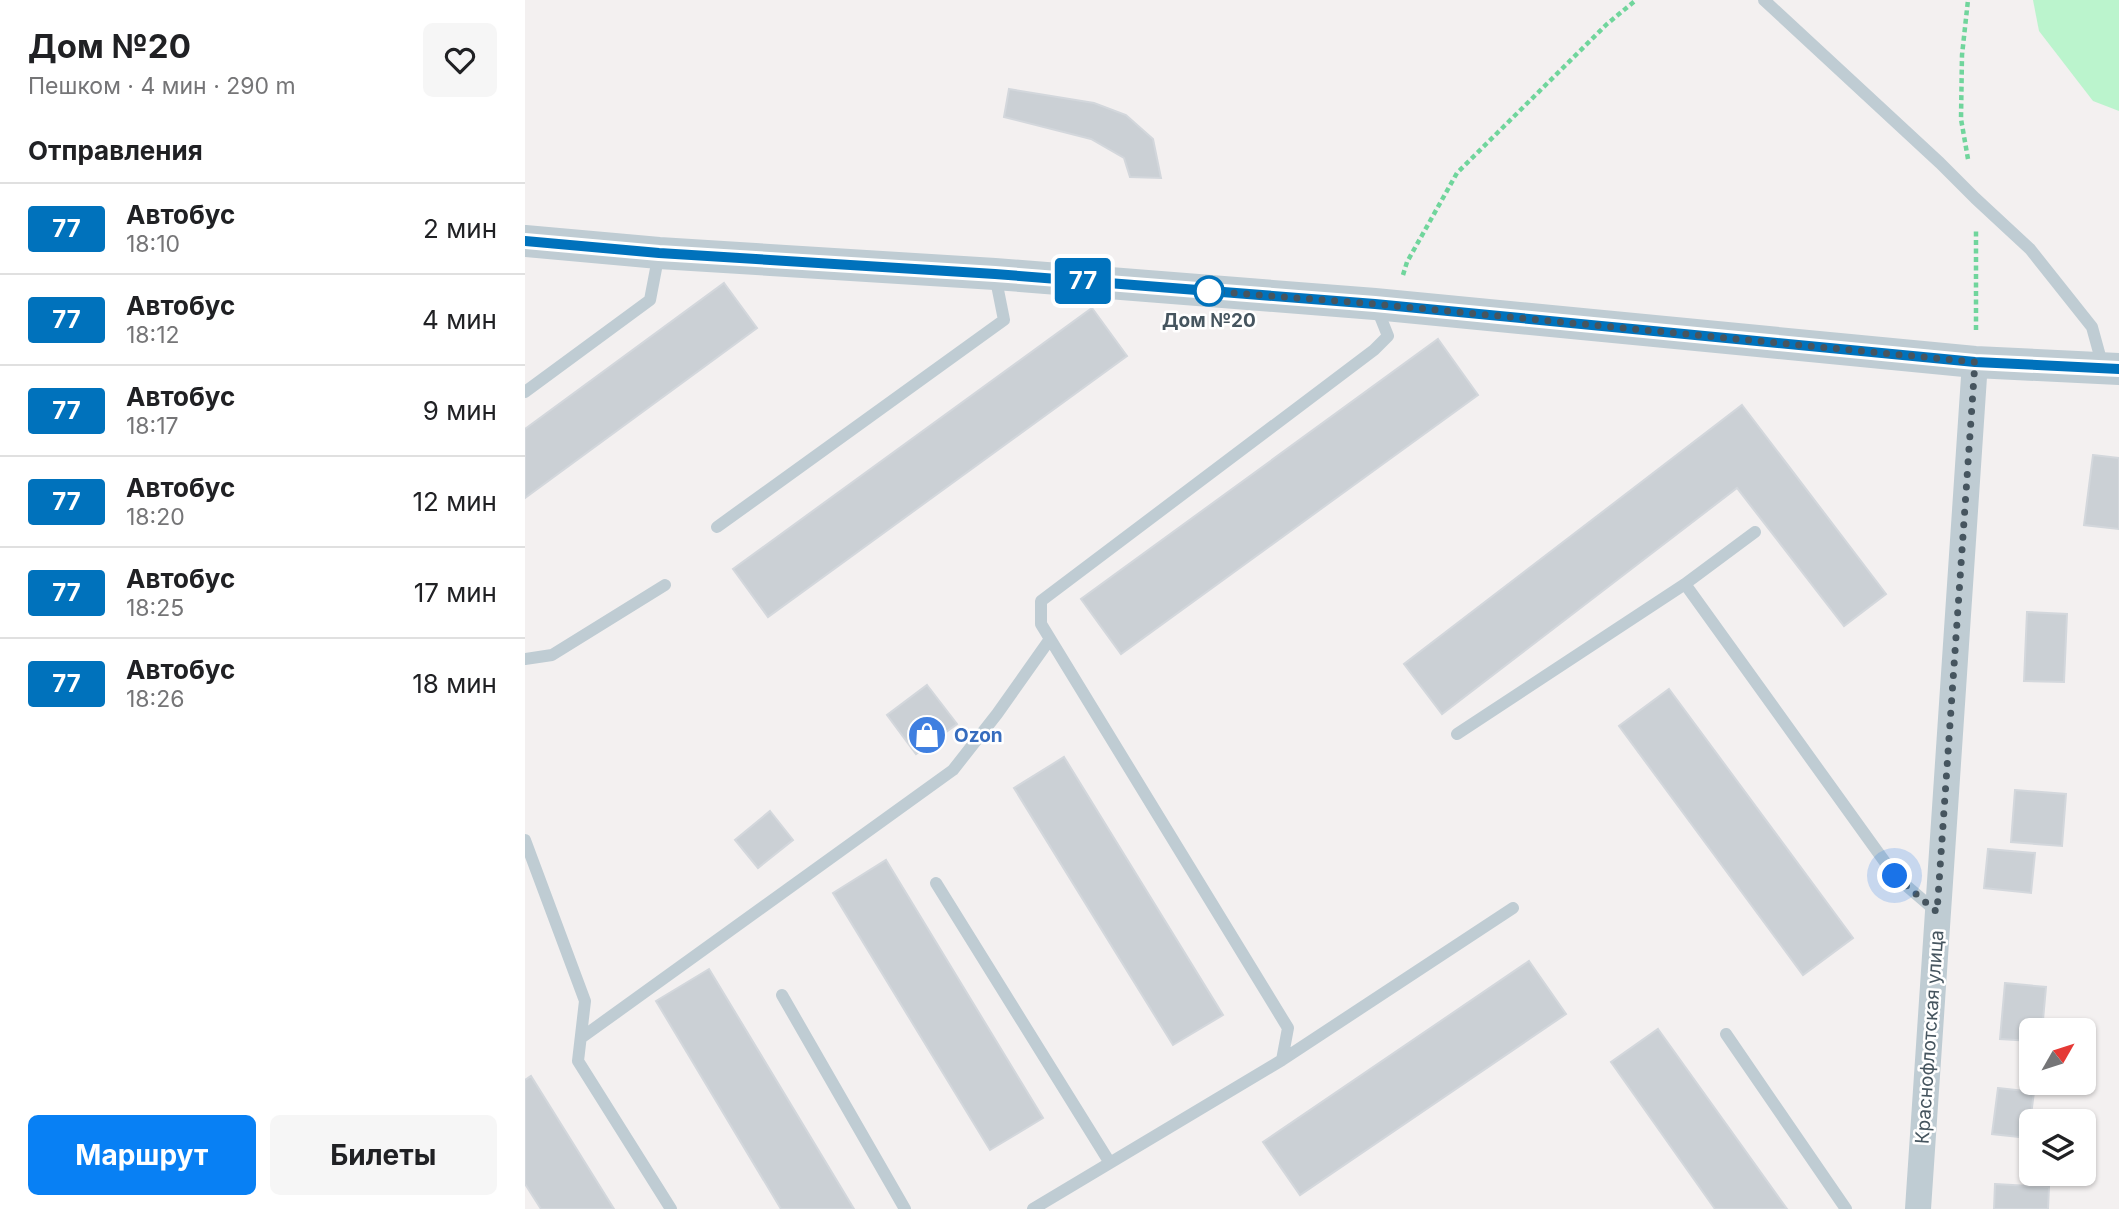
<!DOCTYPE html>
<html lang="ru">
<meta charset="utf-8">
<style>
body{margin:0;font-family:Inter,sans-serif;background:#f6f6f6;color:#202124;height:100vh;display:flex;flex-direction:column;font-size:26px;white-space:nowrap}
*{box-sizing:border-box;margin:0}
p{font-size:23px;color:#757577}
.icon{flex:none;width:38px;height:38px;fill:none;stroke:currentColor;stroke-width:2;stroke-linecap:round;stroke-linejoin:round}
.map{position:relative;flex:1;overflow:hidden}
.details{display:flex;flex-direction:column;background:#fff;width:525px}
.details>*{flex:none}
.badge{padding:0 14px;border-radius:5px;font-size:24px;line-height:46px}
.needle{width:46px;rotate:51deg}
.controls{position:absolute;left:1494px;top:1018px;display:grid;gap:14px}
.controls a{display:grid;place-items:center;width:77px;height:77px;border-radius:10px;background:#fff;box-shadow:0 2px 5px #0004;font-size:35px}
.you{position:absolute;width:35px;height:35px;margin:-18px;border:5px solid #fff;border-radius:50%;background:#1a73e8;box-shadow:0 0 0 10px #1a73e833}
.map>.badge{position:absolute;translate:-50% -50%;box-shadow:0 0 0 4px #fff}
h2{padding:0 28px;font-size:26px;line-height:63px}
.round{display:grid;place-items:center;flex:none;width:74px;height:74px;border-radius:10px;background:#f6f6f6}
.overview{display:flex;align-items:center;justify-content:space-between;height:119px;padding:0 28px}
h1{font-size:33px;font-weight:700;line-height:52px}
.primary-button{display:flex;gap:14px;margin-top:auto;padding:14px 28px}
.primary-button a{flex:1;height:80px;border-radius:10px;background:#0880f4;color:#fff;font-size:28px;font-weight:700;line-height:80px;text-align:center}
.primary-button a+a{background:#f6f6f6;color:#202124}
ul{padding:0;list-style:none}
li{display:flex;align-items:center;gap:21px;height:91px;padding:0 28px;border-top:2px solid #e0e0e0}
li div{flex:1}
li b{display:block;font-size:26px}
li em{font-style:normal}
li .badge{min-width:77px;font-weight:700;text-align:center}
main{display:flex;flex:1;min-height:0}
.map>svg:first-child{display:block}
.green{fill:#bbf4cd}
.building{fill:#cbd0d5;stroke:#d3d7dc;stroke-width:2}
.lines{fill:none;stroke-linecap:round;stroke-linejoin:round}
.path{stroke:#70d59c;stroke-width:4.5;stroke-dasharray:5 3.5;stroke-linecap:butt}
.service{stroke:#bfccd3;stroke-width:12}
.minor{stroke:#bfccd3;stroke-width:26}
.tertiary{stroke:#bfccd3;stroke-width:32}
.line-casing{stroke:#fff;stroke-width:16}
.line{stroke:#0072bc;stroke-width:10}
.walk{stroke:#46555f;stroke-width:7;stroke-dasharray:0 12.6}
.stop-dot{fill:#fff;stroke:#0072bc;stroke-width:3.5}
.labels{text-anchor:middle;stroke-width:5;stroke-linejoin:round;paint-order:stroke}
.stop-label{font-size:19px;font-weight:bold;fill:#46555f;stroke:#fff}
.shop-label{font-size:19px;font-weight:bold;fill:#366cbe;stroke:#fff;text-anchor:start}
.street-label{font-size:19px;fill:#46555f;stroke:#fff}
</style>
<main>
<section class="details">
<div class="overview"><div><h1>Дом №20</h1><p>Пешком · 4 мин · 290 m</p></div><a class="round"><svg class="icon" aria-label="heart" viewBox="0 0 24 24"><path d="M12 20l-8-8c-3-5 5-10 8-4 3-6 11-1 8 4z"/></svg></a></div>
<h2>Отправления</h2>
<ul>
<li><span class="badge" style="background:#0072bc;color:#fff">77</span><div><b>Автобус</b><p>18:10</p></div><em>2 мин</em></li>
<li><span class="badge" style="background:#0072bc;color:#fff">77</span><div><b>Автобус</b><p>18:12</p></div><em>4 мин</em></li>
<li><span class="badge" style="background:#0072bc;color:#fff">77</span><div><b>Автобус</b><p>18:17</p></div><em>9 мин</em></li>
<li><span class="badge" style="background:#0072bc;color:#fff">77</span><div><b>Автобус</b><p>18:20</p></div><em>12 мин</em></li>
<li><span class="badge" style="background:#0072bc;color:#fff">77</span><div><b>Автобус</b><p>18:25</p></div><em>17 мин</em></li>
<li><span class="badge" style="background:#0072bc;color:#fff">77</span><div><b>Автобус</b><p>18:26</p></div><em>18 мин</em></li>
</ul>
<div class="primary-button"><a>Маршрут</a><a>Билеты</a></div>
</section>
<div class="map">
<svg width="1594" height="1209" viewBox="0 0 1594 1209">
<rect width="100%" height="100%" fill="#f3f0f0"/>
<!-- green -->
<path class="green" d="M1508,0H1594V111L1568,101L1514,31Z"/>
<!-- building -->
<path class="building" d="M484,89L569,103L601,115L628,139L636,178L605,177L599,158L566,139L479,117Z
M199,283L232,328L0,498V429Z
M567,308L602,356L243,617L208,569Z
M913,339L953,395L596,654L556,599Z
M1217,405L1361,594L1319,626L1212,488L917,714L879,664Z
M1568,455L1594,458V529L1559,525Z
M1502,612L1542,614L1539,682L1499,681Z
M402,685L432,724L391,754L362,715Z
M1144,689L1328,938L1278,975L1094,726Z
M539,757L698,1015L648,1045L489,788Z
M1490,790L1541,794L1537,846L1486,842Z
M245,811L268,840L233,868L210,840Z
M1463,849L1510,853L1506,893L1459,888Z
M361,860L518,1118L465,1150L308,893Z
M1004,961L1041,1014L775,1195L738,1142Z
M184,969L329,1209H256L131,1001Z
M1480,983L1521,987L1517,1031H1507V1041L1475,1039Z
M1133,1029L1262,1209H1190L1086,1062Z
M6,1076L89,1209H16L0,1184V1080Z
M1473,1088L1509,1092L1503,1138L1467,1134Z
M1470,1184L1524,1187L1523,1209H1469Z"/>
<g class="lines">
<!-- path -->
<path class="path" d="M1443,159L1436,119L1437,55L1443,0
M878,275L882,262L932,173L1082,24L1111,0
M1451,330V230"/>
<!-- service -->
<path class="service" d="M1239,0L1415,163L1450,198L1505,249L1567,327L1578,367
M0,392L125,300L134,253
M192,527L479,320L470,275
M1160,584L1370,876L1412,912
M0,659L27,655L140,585
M932,734L1160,584L1230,532
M0,840L60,1001L53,1061L146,1209
M411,883L585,1163
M257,995L380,1209
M1201,1034L1321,1209
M56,1038L428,770L472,714L525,639
M757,1060L988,908
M508,1209L757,1060L763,1028L516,624V601L849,350L863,336L851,306"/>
<!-- minor -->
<path class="minor" d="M1393,1209L1450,362"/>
<!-- tertiary -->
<path class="tertiary" d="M0,241L134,253L470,274L850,304L1450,362L1594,369"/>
</g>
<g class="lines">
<defs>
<path id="line" d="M0,241L134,253L470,274L850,304L1450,362L1594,369"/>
</defs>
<!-- line casing -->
<use href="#line" class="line-casing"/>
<!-- line -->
<use href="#line" class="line"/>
<!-- walk -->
<path class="walk" d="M684,291L850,304L1450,362L1412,912L1370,876"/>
</g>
<!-- icons -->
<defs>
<symbol id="shop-disc" viewBox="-11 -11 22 22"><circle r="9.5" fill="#3f7fe0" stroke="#fff"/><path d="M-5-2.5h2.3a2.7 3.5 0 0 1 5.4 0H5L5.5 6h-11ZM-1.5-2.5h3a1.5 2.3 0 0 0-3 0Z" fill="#fff"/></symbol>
</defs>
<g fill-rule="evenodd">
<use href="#shop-disc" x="380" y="713" width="44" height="44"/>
</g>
<!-- markers -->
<circle class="stop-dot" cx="684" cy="291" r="14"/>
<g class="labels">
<!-- stop labels -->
<g class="stop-label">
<text x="684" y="327">Дом №20</text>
</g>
<!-- shop labels -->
<g class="shop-label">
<text x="429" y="742">Ozon</text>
</g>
<!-- street labels -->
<g class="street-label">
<text transform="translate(1404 1037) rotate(-86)" y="7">Краснофлотская улица</text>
</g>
</g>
</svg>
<div class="controls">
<a><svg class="needle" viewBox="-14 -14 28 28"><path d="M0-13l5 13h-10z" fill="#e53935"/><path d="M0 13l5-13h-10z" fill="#757577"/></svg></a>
<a><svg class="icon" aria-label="layers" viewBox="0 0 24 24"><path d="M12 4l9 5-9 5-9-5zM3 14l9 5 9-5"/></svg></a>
</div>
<div class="you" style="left:1370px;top:876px"></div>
<b class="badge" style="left:558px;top:281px;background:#0072bc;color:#fff">77</b>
</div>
</main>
